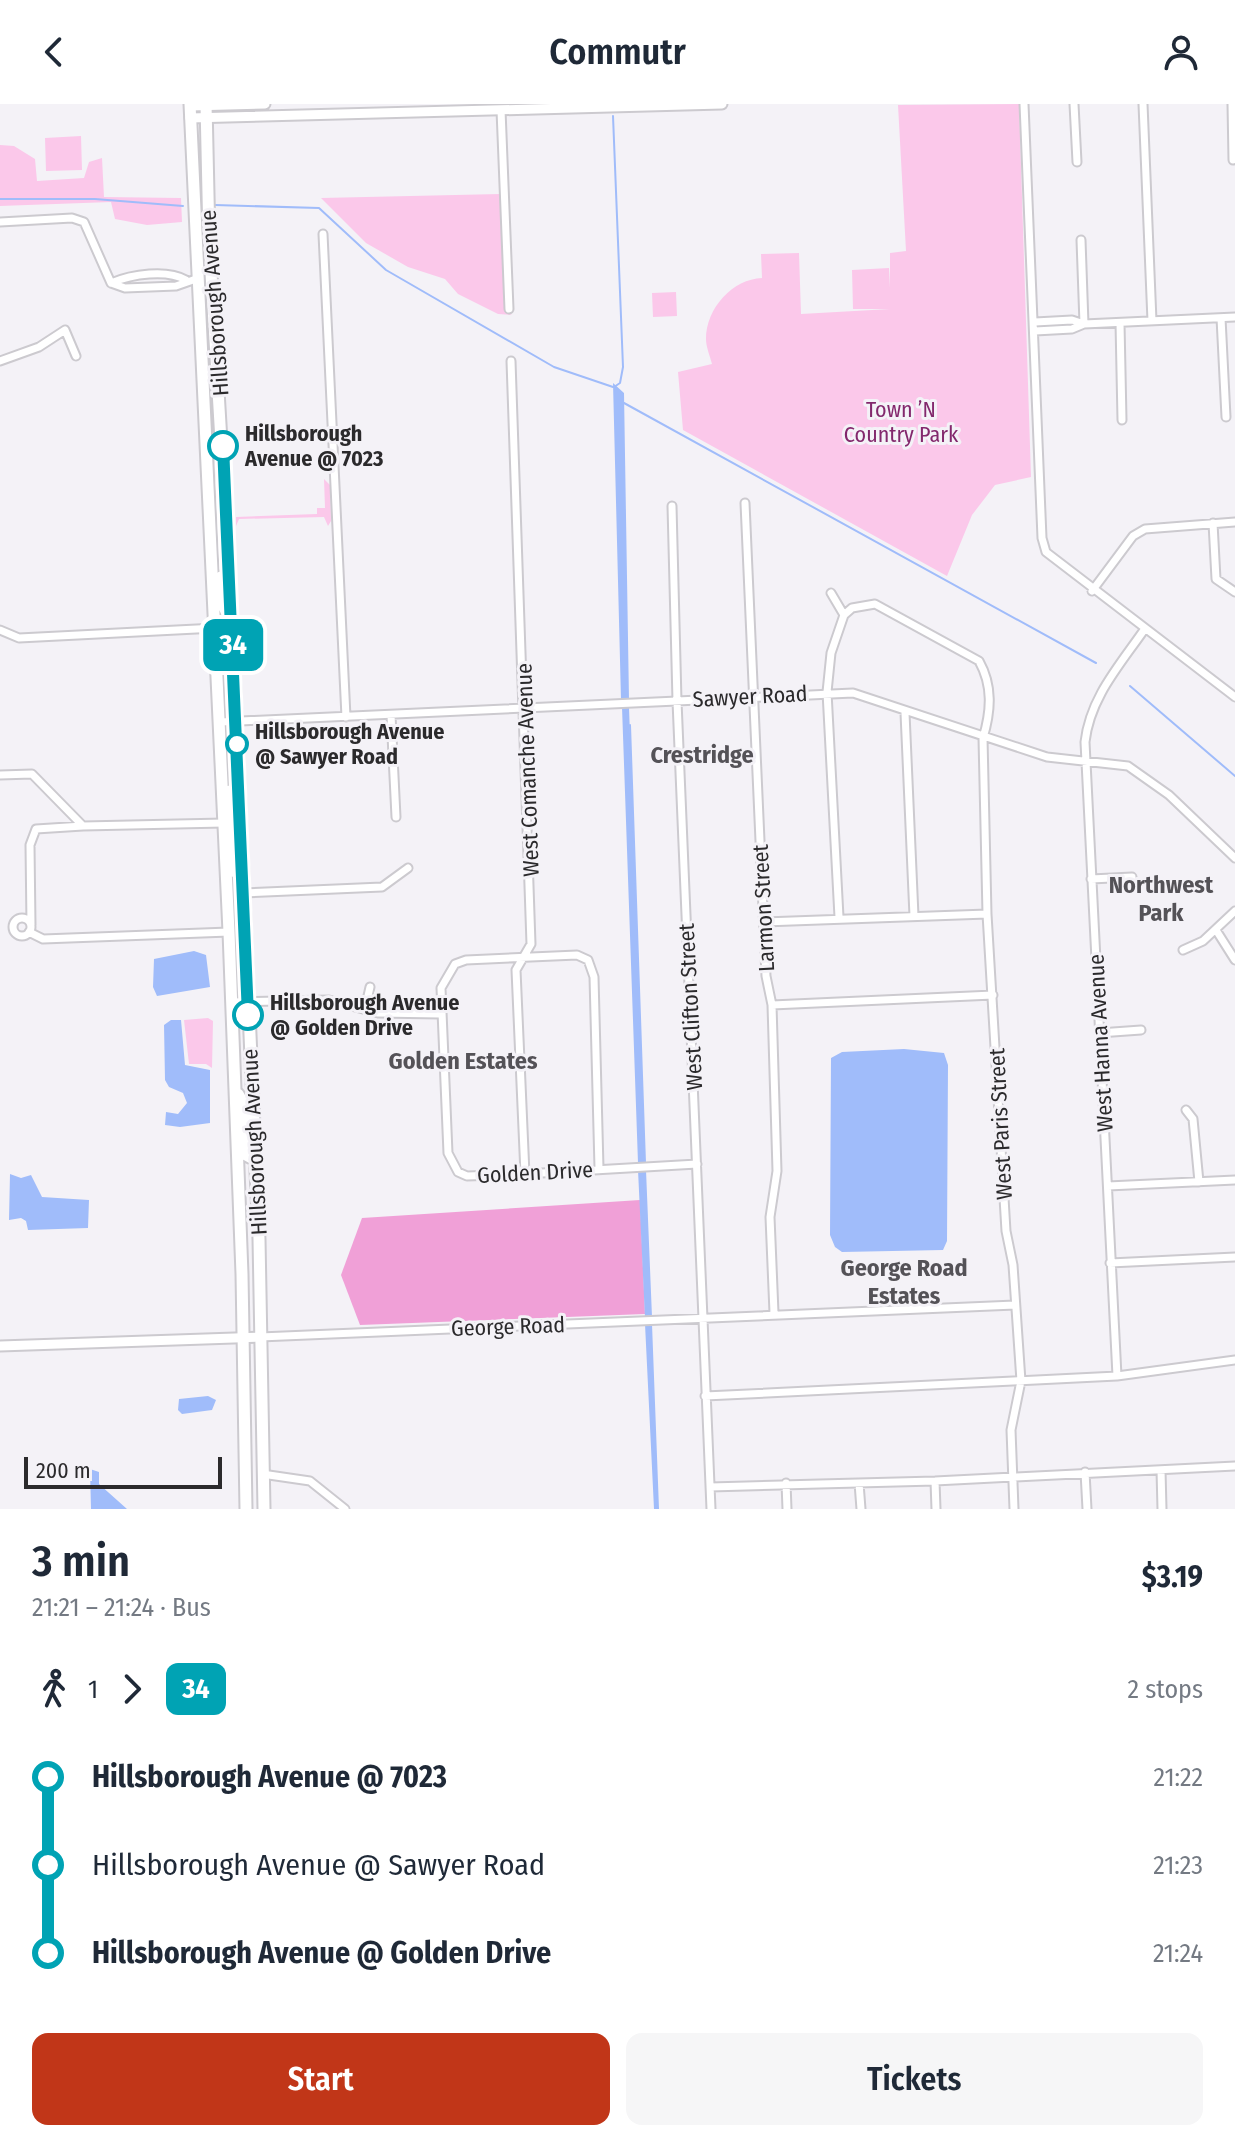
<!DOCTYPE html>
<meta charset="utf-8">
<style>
body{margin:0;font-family:"Fira Sans Condensed",sans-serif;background:#f6f6f7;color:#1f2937;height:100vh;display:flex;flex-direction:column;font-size:30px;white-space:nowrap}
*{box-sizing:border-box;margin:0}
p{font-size:26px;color:#747a83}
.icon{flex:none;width:44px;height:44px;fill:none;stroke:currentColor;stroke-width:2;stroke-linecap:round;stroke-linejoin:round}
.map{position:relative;height:1405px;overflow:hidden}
.sheet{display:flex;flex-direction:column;background:#fff;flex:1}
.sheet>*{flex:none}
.badge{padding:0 16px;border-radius:12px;font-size:28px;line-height:52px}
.scale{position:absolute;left:24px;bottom:20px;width:198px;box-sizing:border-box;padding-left:8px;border:4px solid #2b2a2c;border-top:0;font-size:22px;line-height:28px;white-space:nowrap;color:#2b2a2c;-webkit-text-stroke:6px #f4f2f7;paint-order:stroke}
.map>.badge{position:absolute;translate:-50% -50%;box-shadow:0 0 0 4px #fff}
.legs{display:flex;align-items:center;gap:12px;height:88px;padding:0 32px;font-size:26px}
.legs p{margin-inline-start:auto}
.head{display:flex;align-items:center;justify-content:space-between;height:136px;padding:0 32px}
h1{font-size:44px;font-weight:600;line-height:60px}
.action{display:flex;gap:16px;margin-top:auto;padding:16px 32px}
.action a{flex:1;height:92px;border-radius:16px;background:#c13618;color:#fff;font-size:32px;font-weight:600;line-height:92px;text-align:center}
.action a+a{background:#f6f6f7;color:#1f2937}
ul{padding:0 32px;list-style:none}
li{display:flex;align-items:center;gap:28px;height:88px;font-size:30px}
li i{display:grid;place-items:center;width:12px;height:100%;margin:0 10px;background:currentColor}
li i::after{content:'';width:20px;height:20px;margin:-10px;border:6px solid;border-radius:50%;background:#fff}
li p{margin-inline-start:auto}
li:first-child i{background:linear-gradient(#0000 50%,currentColor 0)}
li:last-child i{background:linear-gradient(currentColor 50%,#0000 0)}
header{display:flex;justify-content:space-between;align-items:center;height:104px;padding:0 32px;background:#fff;font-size:36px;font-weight:600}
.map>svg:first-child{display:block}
.green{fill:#fbc8ea}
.forest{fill:#f0a0d7}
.water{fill:#a0bcfa}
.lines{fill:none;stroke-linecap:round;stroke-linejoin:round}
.stream{stroke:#a0bcfa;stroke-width:2}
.street-casing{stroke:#cccacf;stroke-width:11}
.secondary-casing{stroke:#cccacf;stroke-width:13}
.primary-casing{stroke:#cccacf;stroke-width:15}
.street{stroke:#fff;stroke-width:7}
.secondary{stroke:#fff;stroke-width:9}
.primary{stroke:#fff;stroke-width:11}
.line-1-casing{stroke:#fff;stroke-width:18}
.line-1{stroke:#00a3b4;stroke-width:12}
.stop-1-dot{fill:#fff;stroke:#00a3b4;stroke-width:4}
.labels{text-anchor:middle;stroke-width:6;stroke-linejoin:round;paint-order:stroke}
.street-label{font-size:22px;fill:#2b2a2c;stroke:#f4f2f7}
.park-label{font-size:22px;fill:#83286d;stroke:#f4f2f7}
.stop-label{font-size:22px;font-weight:bold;fill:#2b2a2c;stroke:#f4f2f7;text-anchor:start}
.neighbourhood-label{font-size:24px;font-weight:bold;fill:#545257;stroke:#f4f2f7}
</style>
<header><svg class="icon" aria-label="back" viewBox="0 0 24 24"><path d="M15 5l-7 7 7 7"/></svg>Commutr<svg class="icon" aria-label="person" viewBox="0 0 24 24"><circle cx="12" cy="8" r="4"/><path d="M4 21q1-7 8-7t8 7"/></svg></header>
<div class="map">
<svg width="1235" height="1405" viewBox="0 0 1235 1405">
<rect width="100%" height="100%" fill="#f4f2f7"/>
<!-- green -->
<path class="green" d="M1019,0L1031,373L995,381L972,411L947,472L683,326L678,268L712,260C710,252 706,243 706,235C706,204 733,175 762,174L761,150L799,149L801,210L890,205H853L852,166L889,164L890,184V149L906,147L898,1Z
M81,32L82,66L46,67L45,34Z
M0,41L14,42L35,55L37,77L84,74L89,58L102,54L104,93L181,94L182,118L147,121L115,115L111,98L0,102Z
M500,90L506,208L512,211L498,210L458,190L445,175L408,163L366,139L321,94Z
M676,188L677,212L653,213L652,189Z
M324,375L330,381L331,417L328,422L324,413L239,415L236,422V413L317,410V404H325Z
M208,914L213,917L212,964L206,960H189L184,916Z"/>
<!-- forest -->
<path class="forest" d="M640,1096L645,1210L360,1221L341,1171L362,1114Z"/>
<!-- water -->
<path class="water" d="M613,279L624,289L629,596H621Z
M622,603H629L645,1059H638Z
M194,847L206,851L210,883L157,892L153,883L154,855Z
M171,916H181L185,961L210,966V1019L180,1023L165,1021L166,1008L178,1010L187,999L183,989L169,983L165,976L164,921Z
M904,945L944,949L948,961L947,1137L943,1146L842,1148L835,1143L830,1131L831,954L842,948Z
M638,1066H646L652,1213L645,1214Z
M10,1070L21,1074L31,1071L42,1093L89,1096L88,1124L28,1126L26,1117L21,1114L9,1116Z
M645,1220H652L659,1405H654Z
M208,1292L216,1296L212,1306L182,1310L178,1306L179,1295Z
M90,1365L99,1368V1380L127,1405H91Z"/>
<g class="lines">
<!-- stream -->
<path class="stream" d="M613,12L623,263L620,279L614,283
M0,95H95L183,102
M215,101L319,104L386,166L554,263L613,283
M624,299L1096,559
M1130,582L1235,672
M630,621L645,1059"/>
<defs>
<path id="street" d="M1024,0L1042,434L1046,448L1235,593
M1074,0L1077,58
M1143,0L1152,217
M1232,0L1233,56
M501,6L509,205
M0,118L72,114L84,118L111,179L125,184L176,182L196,175
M323,130L346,613
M1081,136L1084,220
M111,179C132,170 167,165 186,176
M1221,214L1226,313
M1035,218L1072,216L1084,220
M1120,219L1122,316
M1035,227L1072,225L1084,220L1235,213
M0,257L39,243L65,226L76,252
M511,257L531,840L516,866L525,1070
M745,399L766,872L772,901L777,1067L770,1113L774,1209
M672,402L677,597L711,1405
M1213,419L1216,475L1235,488
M1092,487L1133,432L1145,425L1235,418
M831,489L844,511
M0,526L19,534L216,524
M905,609L914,812
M391,611L396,713
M220,618L853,589L1047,653L1128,662L1169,691L1235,754
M0,671L32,670L83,722L36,725L30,741L31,821
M83,722L224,719
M1091,775L1132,773
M243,789L382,783L408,764
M839,813L827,588L831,549L844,511L852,504L875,500L979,557C993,582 991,607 983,634L987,810L1006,1127L1013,1161L1021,1277L1011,1326L1014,1405
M13 823a9 9 0 1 1 18 0a9 9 0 1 1-18 0Z
M764,818L987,810
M1216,826L1235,856
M29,828L43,835L229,828
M1183,846L1203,837L1235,807
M232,898L329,896L378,909L440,910
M772,901L993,891
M365,905L370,883
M1099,929L1141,926
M1186,1006L1193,1015L1199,1078
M599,1064L594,873L588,856L577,851L466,856L455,860L441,884L448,1049L458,1068L467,1072L525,1070L697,1060
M1108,1082L1235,1076
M1110,1159L1235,1153
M260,1233L1015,1201
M1117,1272L1085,638C1090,594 1119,562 1144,526
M705,1292L1117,1272L1235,1256
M1161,1366L1162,1405
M1085,1368L1087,1405
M262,1370L310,1377L345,1405
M935,1377L936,1405
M786,1379L787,1405
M859,1379L861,1405
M710,1383L935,1377L1235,1362"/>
<path id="secondary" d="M190,2L265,0
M190,14L722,0
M0,1242L260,1233"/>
<path id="primary" d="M190,0L229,828L242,1170L246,1405
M206,0L209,135L232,522L259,1135L264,1405
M221,473L223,501L229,514
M230,687L232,720L239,731
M226,723L233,735L235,768
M238,990L245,1002L246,1051L255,1056"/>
</defs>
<!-- street casing -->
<use href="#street" class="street-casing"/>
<!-- secondary casing -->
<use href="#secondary" class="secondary-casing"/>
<!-- primary casing -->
<use href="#primary" class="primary-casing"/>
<!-- street -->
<use href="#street" class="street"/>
<!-- secondary -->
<use href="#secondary" class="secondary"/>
<!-- primary -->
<use href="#primary" class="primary"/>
</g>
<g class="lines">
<defs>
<path id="line-1" d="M223,342L248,911"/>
</defs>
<!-- line-1 casing -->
<use href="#line-1" class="line-1-casing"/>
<!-- line-1 -->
<use href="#line-1" class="line-1"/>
</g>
<!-- markers -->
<g class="stop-1-dot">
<circle cx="223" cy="342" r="14"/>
<circle cx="237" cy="640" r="10"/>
<circle cx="248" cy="911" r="14"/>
</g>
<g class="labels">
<!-- street labels -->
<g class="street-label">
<text transform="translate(214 199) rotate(-94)" y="8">Hillsborough Avenue</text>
<text transform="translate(750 592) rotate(-3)" y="8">Sawyer Road</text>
<text transform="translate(527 666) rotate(-92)" y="8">West Comanche Avenue</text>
<text transform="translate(763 804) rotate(-93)" y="8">Larmon Street</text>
<text transform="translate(690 903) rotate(-93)" y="8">West Clifton Street</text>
<text transform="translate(1100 939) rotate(-93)" y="8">West Hanna Avenue</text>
<text transform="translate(1000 1020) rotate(-93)" y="8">West Paris Street</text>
<text transform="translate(254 1038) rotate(-93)" y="8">Hillsborough Avenue</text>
<text transform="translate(535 1068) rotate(-3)" y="8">Golden Drive</text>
<text transform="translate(508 1222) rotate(-2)" y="8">George Road</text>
</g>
<!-- park labels -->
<g class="park-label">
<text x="901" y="313">Town ’N<tspan x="901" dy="25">Country Park</tspan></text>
</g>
<!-- stop labels -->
<g class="stop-label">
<text x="245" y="337">Hillsborough<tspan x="245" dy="25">Avenue @ 7023</tspan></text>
<text x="255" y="635">Hillsborough Avenue<tspan x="255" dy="25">@ Sawyer Road</tspan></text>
<text x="270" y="906">Hillsborough Avenue<tspan x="270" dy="25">@ Golden Drive</tspan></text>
</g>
<!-- neighbourhood labels -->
<g class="neighbourhood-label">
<text x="702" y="659">Crestridge</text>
<text x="1161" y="789">Northwest<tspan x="1161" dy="28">Park</tspan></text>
<text x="463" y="965">Golden Estates</text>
<text x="904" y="1172">George Road<tspan x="904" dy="28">Estates</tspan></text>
</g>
</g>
</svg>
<div class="scale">200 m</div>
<b class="badge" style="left:233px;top:541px;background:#00a3b4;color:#fff">34</b>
</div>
<section class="sheet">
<div class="head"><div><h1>3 min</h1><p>21:21 – 21:24 · Bus</p></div><b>$3.19</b></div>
<div class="legs"><svg class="icon" aria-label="walk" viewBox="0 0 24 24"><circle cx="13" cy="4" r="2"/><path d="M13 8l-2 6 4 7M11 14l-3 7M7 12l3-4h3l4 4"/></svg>1<svg class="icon" aria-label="forward" viewBox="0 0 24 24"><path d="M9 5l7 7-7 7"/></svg><b class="badge" style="background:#00a3b4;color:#fff">34</b><p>2 stops</p></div>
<ul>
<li><i style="color:#00a3b4"></i><b>Hillsborough Avenue @ 7023</b><p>21:22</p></li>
<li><i style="color:#00a3b4"></i><span>Hillsborough Avenue @ Sawyer Road</span><p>21:23</p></li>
<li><i style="color:#00a3b4"></i><b>Hillsborough Avenue @ Golden Drive</b><p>21:24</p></li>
</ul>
<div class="action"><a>Start</a><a>Tickets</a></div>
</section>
